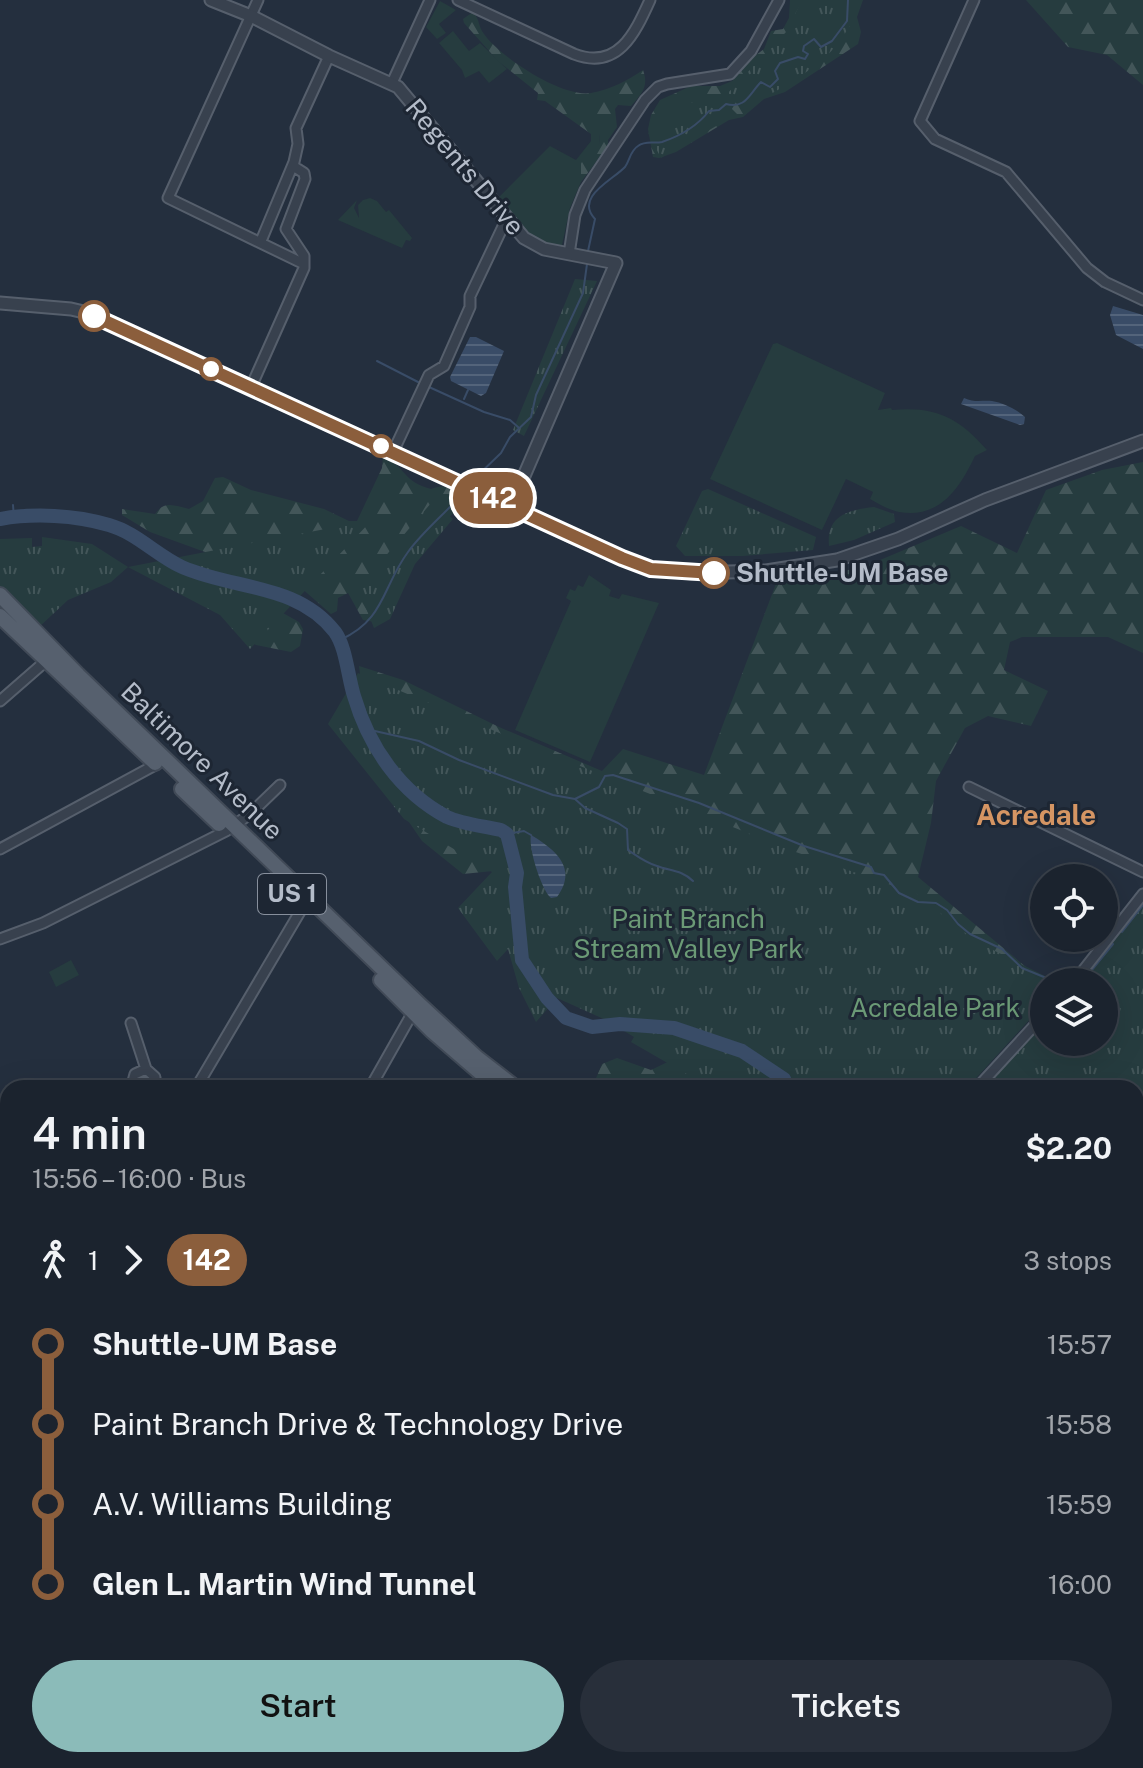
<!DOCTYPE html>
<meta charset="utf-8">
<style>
body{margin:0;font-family:"Public Sans",sans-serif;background:#282f3a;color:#f1f3f6;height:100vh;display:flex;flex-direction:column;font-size:30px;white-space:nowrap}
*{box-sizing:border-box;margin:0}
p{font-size:26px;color:#a0a4aa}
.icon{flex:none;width:44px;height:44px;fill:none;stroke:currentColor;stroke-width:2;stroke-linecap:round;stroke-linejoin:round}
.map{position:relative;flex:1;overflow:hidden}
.side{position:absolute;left:0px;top:1080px;width:1144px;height:688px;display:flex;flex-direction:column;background:#1b232e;border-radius:24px 24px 0 0;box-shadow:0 8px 32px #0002,0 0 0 2px #39404a}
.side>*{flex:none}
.badge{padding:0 16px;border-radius:26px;font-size:28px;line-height:52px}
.tools{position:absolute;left:1030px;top:864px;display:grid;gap:16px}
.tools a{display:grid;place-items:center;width:88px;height:88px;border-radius:50%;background:#1b232e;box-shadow:0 8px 32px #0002,0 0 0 2px #39404a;font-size:40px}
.map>.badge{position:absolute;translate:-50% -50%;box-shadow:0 0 0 4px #fff}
.legs{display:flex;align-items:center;gap:12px;height:88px;padding:0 32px;font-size:26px}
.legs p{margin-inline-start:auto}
.summary{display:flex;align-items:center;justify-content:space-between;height:136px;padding:0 32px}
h1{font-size:44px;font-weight:600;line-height:60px}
.button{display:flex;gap:16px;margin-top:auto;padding:16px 32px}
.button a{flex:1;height:92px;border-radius:48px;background:#8bbbb9;color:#111;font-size:32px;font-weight:600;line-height:92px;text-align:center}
.button a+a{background:#282f3a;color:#f1f3f6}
ul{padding:0 32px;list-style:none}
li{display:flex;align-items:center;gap:28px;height:80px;font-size:30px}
li i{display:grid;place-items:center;width:12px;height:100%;margin:0 10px;background:currentColor}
li i::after{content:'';width:20px;height:20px;margin:-10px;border:6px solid;border-radius:50%;background:#1b232e}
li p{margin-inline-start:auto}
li:first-child i{background:linear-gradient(#0000 50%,currentColor 0)}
li:last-child i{background:linear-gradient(currentColor 50%,#0000 0)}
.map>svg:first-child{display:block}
.green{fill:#263c3f}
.forest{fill:url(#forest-firs)}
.park{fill:url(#park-tufts)}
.water{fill:url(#water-rules)}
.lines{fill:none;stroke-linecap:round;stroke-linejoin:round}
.stream{stroke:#394c67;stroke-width:2}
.river{stroke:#394c67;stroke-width:14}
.minor-casing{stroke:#565f6c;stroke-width:13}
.tertiary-casing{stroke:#565f6c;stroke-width:15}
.primary-casing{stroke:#414a57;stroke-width:18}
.minor{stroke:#38414e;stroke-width:9}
.tertiary{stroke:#38414e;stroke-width:11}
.primary{stroke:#56606e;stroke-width:14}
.primary-bridge-casing{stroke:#414a57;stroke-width:18;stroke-linecap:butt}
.primary-bridge{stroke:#56606e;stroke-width:14}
.line-1-casing{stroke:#fff;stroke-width:18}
.line-1{stroke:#8b5e3c;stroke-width:12}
.stop-1-dot{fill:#fff;stroke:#8b5e3c;stroke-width:4}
.labels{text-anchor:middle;stroke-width:6;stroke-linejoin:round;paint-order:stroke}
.shield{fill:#1d2633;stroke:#878f9c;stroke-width:2}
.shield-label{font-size:24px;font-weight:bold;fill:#b4bcc9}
.street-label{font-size:26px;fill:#b4bcc9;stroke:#1d2633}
.stop-label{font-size:26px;font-weight:bold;fill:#b4bcc9;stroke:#1d2633;text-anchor:start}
.park-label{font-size:26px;fill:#6b9a76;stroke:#1d2633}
.neighbourhood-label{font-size:28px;font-weight:bold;fill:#d59563;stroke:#1d2633}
</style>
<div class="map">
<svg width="1143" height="1768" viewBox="0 0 1143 1768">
<defs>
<pattern id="forest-firs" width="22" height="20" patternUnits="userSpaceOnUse" patternTransform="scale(2)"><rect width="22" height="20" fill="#263c3f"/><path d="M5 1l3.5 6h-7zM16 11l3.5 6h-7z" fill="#435659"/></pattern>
<pattern id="park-tufts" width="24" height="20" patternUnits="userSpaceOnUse" patternTransform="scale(2)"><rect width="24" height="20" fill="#263c3f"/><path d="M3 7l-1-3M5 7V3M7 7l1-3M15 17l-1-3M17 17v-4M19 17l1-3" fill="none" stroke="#435659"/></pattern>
<pattern id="water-rules" width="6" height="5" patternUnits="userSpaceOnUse" patternTransform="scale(2)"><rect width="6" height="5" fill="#394c67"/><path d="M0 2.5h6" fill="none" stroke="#53647b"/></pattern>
</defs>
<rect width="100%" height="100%" fill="#242f3e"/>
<!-- green -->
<path class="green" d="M440,1L456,10L439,24L446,33L437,39L426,27Z
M453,31L469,51L480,43L507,69L489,83L479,71L465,78L462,70L439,43Z
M599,133L600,143L581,174V182L570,208L562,245C532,248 514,219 497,199L550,146L576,160L591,141V134Z
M370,198L377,201L386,212L389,210L412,238L410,241L406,240L402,248L338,220L357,200L354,208L359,218L358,205L363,200Z
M777,343L885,393L878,410L891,408L892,410C936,406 959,418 987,450L975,456C960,487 941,519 899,512C889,510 879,504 870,499L873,492L846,479L822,530L710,479L773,344Z
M589,575L611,590L609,596L619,599L622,594L659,603L590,762L515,730L571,601L566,598L570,589L575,591L578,585L583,587Z
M71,960L79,975L56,987L49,972Z
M691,1760H763L751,1768H687Z"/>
<!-- forest -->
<path class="forest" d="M790,0H863L857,17L861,32L858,44L785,92L764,99L743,117L729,120L676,152L659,158L653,157L648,129L651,115L660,100L691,86H720L732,81L752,58L764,49L771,31L783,29L789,18Z
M1026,0H1143V85L1107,55L1068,47Z
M473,12C480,19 478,27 484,34C500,57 562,98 591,93C610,90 628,80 643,70C649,86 642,94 631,106L618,105L615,109L617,127L608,140V146L581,182V162L600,143L599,134H591L545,101L537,100L538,93L498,61L464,23L463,19Z
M383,456C406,467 403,482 431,489C447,482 454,490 462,504L421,546L375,622L363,620L348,593L338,598L337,611L331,614L299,586L150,532L122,515V509L155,514C165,500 174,506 189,509L203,501L215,478L223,477L251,490L324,509L349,521H357L382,468Z
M1143,462V653L1108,637H1022L1010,642L1004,670L1048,691L1031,726L988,716L965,728L936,781L931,823L918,877L1044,982L361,682L359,666L403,680L499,727L602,771L623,749L704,775L777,581L861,568L961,526L1017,553L1046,490L1102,470Z
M274,608L299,622L303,629L300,646L291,652L256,645L241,636Z
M398,806L493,871L463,874L422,841Z
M680,1056L747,1088H598L594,1083L602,1064L617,1058L651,1070Z
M1143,1233V1360L1136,1364V1237Z
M1143,1563V1607L1136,1594V1568Z
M835,1760H865L855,1768H823Z"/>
<!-- park -->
<path class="park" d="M802,0H859C845,60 791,81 743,110L727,94L786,32Z
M721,98L737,114L661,158L648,133L683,104Z
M575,279L597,281L524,436L513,430Z
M708,489L816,537L813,550L743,556H685L676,546L702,491Z
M432,502L453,519L415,564L390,619L374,628L358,588Z
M874,507L894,514L895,522L854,540L829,546C826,515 849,510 874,507Z
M372,520L250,649L220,615L128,567L111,582L68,600L38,628L0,587V539L32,538V547L42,546V537L92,544L128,567Z
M358,673L530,746L790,850L917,894L975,941L1057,982H1044V1004L967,1088H711L631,1042L634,1037L606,1020L557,998L536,1022L519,988L508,949L497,961L458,908L492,872L404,819L328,724Z
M1143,904V1319L1136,1317V1088H982L1044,1020V1042H1104V982H1078Z
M8,1296V1457L0,1469V1298Z
M458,1760H526L536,1767L454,1768Z"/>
<!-- water -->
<path class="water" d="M1113,306L1143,315V349L1116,335L1110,315Z
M470,337H476L504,351L486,393L481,396L451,381L450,377Z
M964,398C975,403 982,400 992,401C1004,403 1016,409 1025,417L1024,424L1020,425L961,404Z
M531,835C556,850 578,868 557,897L551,898C541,889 528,847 531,835Z"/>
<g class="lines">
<!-- stream -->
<path class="stream" d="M588,251L595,219C574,197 613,180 625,167C630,160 630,151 638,146C646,140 654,144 662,142C680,136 698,125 709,111L719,110L726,104C746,109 749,94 761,82L770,87L778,79L775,71L780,63L798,57L805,59L808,54L803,51L804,46L814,39L821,47L832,41L847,21L848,0
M377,361L418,382
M429,387L484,412L510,420L518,427
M464,399L468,390
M473,480L501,453L510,437L531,417L536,395L583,293L587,264
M13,505L14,518
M340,640C385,620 382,587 408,552C424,530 446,513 464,492
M366,729L419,741L459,760L553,795L575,799L585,808L618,823L627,829L628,850C637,856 646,863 657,866C670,871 682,870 693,881
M575,799L599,787L605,776L613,775L699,803L804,846L871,867L874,873L884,875L899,893L918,902L936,903L947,910L958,924L970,934L1002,949L1022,968L1056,982
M507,834L524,831L531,835
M1122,932L1143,905
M1082,982L1113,944
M1104,999L1115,1005
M831,1768L845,1760"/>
<!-- river -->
<path class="river" d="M0,519C34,513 75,515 109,525C137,533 156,555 182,567C234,590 297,583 335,632C346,647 348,677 354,696C369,747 400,792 447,817C462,824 484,826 501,830L507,834L517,873L515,887L522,960L547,998L566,1018L592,1027L620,1024L674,1028L742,1051L784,1079L787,1088
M1136,1232L1143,1228"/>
<defs>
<path id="minor" d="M258,0L168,198L304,264
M458,0L574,54C618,71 635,33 650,0
M974,0L920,121L935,139L1006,172L1087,268L1105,282L1143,300
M392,83L430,0
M261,241L294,162L298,144L296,128L329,56
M569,254L575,215L585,190L645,100L658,87L667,84L730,74L751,51L779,0
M251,387L304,268V256L286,229L305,179L304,173L293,166
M393,452L429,375L444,366L470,307V296L507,218
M0,701L47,660
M969,787L1143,872
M0,849L157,764
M0,939L43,923L226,831L250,814L280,785
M1074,982L1143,894
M131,1023L146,1069
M132,1085L135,1074L146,1069L155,1077V1087
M124,1088L145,1083
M196,1088L304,905
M370,1088L413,1012
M977,1088L1044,1015
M0,1133L8,1130
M0,1291L8,1288
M0,1488L8,1517
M0,1536L8,1527
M1136,1673L1143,1676
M303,1760L314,1768
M1026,1760L1034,1768
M0,1768L8,1758
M82,1768L88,1760
M403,1768L407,1760
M681,1768L685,1760
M956,1768L959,1760"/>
<path id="tertiary" d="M211,0L251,16L329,56L398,87L524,238L544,249L616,263L511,506
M0,303L71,309L88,313L393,452L579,540L651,569L692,573L766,571L837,560L898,539L985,500L1143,441"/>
<path id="primary" d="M0,595L78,675L420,1005L476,1057L516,1088
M0,616L155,763
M182,789L219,824
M381,980L432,1031L498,1088
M1136,1375L1143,1371
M1136,1478L1143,1461
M1136,1530L1143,1512
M1136,1616L1143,1624
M1136,1640L1143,1643
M547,1768L551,1760
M773,1768L786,1760
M802,1768L815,1760"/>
</defs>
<!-- minor casing -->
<use href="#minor" class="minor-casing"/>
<!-- tertiary casing -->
<use href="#tertiary" class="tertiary-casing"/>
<!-- primary casing -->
<use href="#primary" class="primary-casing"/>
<!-- minor -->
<use href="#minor" class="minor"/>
<!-- tertiary -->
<use href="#tertiary" class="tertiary"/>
<!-- primary -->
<use href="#primary" class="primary"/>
<defs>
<path id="primary-bridge" d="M1136,1470L1143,1474"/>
</defs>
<!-- primary-bridge casing -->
<use href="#primary-bridge" class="primary-bridge-casing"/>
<!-- primary-bridge -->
<use href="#primary-bridge" class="primary-bridge"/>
</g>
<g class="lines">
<defs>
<path id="line-1" d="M94,316L622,558L651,569L714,573"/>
</defs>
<!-- line-1 casing -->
<use href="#line-1" class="line-1-casing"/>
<!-- line-1 -->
<use href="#line-1" class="line-1"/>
</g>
<!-- markers -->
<g class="stop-1-dot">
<circle cx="94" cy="316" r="14"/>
<circle cx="211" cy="369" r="10"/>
<circle cx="381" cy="446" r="10"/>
<circle cx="714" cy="573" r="14"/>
</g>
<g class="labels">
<!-- shield labels -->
<rect class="shield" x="258" y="874" width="68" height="40" rx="6"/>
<g class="shield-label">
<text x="292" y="902">US 1</text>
</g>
<!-- street labels -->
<g class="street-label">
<text transform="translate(465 167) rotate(50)" y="9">Regents Drive</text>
<text transform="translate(202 761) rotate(44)" y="9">Baltimore Avenue</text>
</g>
<!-- stop labels -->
<g class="stop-label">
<text x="736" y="582">Shuttle-UM Base</text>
</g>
<!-- park labels -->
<g class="park-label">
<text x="688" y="928">Paint Branch<tspan x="688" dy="30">Stream Valley Park</tspan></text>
<text x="935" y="1017">Acredale Park</text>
</g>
<!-- neighbourhood labels -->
<g class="neighbourhood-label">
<text x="1036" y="825">Acredale</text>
</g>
</g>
</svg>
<div class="tools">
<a><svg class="icon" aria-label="locate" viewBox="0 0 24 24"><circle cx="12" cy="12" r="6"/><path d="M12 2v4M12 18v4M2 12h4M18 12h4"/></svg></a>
<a><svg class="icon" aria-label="layers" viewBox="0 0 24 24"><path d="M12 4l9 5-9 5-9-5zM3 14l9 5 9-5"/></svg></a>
</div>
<b class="badge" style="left:493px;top:498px;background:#8b5e3c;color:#fff">142</b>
<section class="side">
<div class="summary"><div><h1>4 min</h1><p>15:56 – 16:00 · Bus</p></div><b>$2.20</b></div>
<div class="legs"><svg class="icon" aria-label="walk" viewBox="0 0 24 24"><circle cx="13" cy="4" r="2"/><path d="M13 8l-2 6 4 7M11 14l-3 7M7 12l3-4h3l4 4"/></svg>1<svg class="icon" aria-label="forward" viewBox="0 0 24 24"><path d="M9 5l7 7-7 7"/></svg><b class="badge" style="background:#8b5e3c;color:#fff">142</b><p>3 stops</p></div>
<ul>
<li><i style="color:#8b5e3c"></i><b>Shuttle-UM Base</b><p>15:57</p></li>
<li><i style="color:#8b5e3c"></i><span>Paint Branch Drive &amp; Technology Drive</span><p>15:58</p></li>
<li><i style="color:#8b5e3c"></i><span>A.V. Williams Building</span><p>15:59</p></li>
<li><i style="color:#8b5e3c"></i><b>Glen L. Martin Wind Tunnel</b><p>16:00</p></li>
</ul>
<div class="button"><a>Start</a><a>Tickets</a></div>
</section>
</div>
